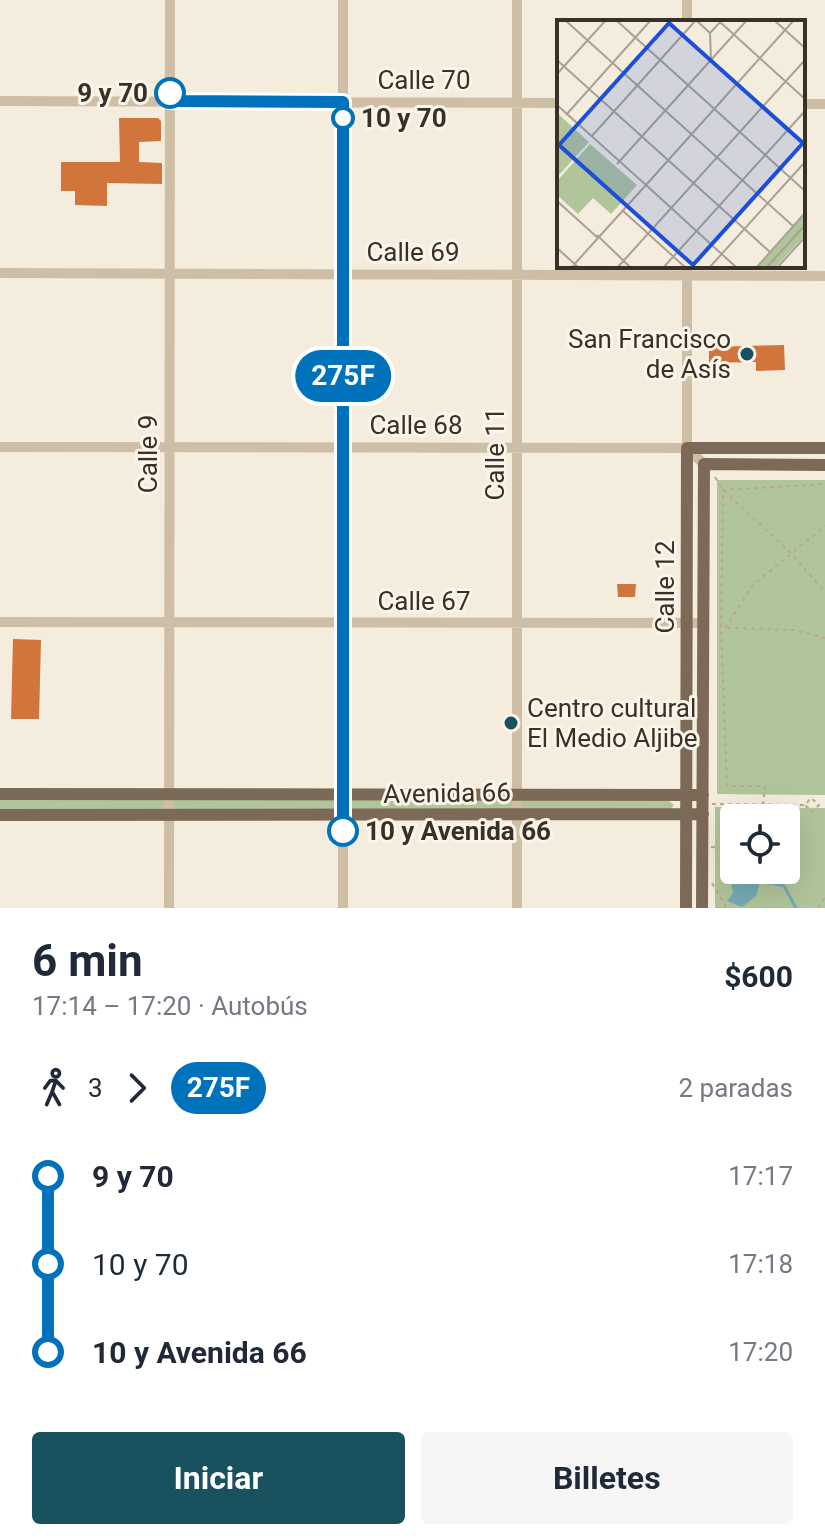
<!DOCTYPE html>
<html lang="es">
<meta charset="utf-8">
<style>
body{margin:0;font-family:Roboto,sans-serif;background:#f6f6f7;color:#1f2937;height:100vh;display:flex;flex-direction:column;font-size:30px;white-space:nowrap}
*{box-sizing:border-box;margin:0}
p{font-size:26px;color:#747a83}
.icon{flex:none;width:44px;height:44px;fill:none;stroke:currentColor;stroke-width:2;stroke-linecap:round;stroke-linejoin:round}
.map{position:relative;height:908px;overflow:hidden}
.sheet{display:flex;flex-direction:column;background:#fff;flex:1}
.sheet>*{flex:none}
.badge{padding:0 16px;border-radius:26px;font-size:28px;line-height:52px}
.buttons{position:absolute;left:720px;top:804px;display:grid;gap:16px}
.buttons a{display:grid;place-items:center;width:80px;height:80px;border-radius:8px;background:#fff;box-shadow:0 8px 32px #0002;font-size:40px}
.map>.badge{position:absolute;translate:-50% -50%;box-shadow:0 0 0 4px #fff}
.legs{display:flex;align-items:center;gap:12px;height:88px;padding:0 32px;font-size:26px}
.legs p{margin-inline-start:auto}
.overview{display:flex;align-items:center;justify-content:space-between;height:136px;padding:0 32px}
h1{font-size:44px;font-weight:700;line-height:60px}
.cta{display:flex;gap:16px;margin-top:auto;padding:16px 32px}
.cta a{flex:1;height:92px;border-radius:8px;background:#19515f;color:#fff;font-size:32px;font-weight:700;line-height:92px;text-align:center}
.cta a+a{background:#f6f6f7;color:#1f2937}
ul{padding:0 32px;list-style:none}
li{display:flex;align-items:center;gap:28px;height:88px;font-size:30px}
li i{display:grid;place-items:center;width:12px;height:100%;margin:0 10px;background:currentColor}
li i::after{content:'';width:20px;height:20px;margin:-10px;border:6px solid;border-radius:50%;background:#fff}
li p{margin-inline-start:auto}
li:first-child i{background:linear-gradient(#0000 50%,currentColor 0)}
li:last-child i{background:linear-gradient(currentColor 50%,#0000 0)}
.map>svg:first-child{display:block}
.green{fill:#b1c59a;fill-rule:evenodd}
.water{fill:#78aab4}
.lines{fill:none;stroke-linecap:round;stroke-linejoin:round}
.stream{stroke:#78aab4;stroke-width:3}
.building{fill:#d1753d}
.path{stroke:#baa890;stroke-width:2;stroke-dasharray:4 4;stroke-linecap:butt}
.minor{stroke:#cebea6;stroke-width:10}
.major{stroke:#7d6957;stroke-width:12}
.line-1-casing{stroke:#fff;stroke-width:18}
.line-1{stroke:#0072bc;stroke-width:12}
.stop-1-dot{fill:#fff;stroke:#0072bc;stroke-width:4}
.poi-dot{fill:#19515f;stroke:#fbf5e9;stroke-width:3}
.labels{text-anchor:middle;stroke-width:6;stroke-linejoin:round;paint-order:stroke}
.street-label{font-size:26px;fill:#393028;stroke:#fbf5e9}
.stop-label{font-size:26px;font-weight:bold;fill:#393028;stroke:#fbf5e9;text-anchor:start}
.poi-label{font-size:26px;fill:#393028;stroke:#fbf5e9;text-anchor:end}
.inset-road{fill:none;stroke:#a9a194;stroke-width:2}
.view{fill:#1d4ed8;fill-opacity:0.15;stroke:#1d4ed8;stroke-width:4}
.inset-edge{fill:none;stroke:#393028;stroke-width:4}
</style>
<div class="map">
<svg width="825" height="908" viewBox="0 0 825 908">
<rect width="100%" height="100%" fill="#f4ecdc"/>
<!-- green -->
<path class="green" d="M717,480H825V795L717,794Z
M0,798L669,801L674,805L670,810H0Z
M715,807L825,808V908H715ZM734,818H786V870H734Z"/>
<!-- water -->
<path class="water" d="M727,862L734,863V870H764L756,896L742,907L727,901L733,893Z"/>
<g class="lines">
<!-- stream -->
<path class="stream" d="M762,881L784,886L796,908"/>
</g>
<!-- building -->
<path class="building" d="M119,118H158L161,121V141L139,142V162L162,163V184L107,183V206L75,205V191H61V162H120Z
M784,345L785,370L756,371V362L709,363V347Z
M617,584H636L635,597H618Z
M13,639L41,640L39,719H11Z"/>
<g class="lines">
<!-- path -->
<path class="path" d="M715,477L723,490L790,552L825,592
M725,628L753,585L825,526
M727,628L794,630L825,638
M712,804L805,805L811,798L819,805L812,812L805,805
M763,805L765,786H727L721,627L723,490L825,484
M711,847L734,849
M712,883L727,908
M769,886L770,877
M818,908L825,897"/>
<!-- minor -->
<path class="minor" d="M343,0V908
M687,0V22
M0,101L559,103
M803,104H825
M687,266V448
M0,273L825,276
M0,447L687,448L704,464
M0,622L704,623
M169,908L170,0
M517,908V0"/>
<!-- major -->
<path class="major" d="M0,794L703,795
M0,815L703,814
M686,908L687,448H825
M702,908L704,464L825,465"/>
</g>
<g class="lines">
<defs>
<path id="line-1" d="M170,93V101L343,102V831"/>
</defs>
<!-- line-1 casing -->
<use href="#line-1" class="line-1-casing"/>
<!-- line-1 -->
<use href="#line-1" class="line-1"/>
</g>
<!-- markers -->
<g class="stop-1-dot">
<circle cx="170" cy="93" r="14"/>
<circle cx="343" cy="118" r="10"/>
<circle cx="343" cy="831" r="14"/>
</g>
<g class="poi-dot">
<circle cx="747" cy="354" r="8"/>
<circle cx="511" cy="723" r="8"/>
</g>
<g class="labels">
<!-- street labels -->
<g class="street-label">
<text x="424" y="89">Calle 70</text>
<text x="413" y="261">Calle 69</text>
<text x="416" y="434">Calle 68</text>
<text transform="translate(148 454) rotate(-90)" y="9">Calle 9</text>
<text transform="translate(495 454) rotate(-90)" y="9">Calle 11</text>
<text transform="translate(665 587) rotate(-90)" y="9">Calle 12</text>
<text x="424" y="610">Calle 67</text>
<text transform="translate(447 793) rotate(-1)" y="9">Avenida 66</text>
</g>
<!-- stop labels -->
<g class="stop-label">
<text x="148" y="102" text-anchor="end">9 y 70</text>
<text x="361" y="127">10 y 70</text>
<text x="365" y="840">10 y Avenida 66</text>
</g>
<!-- poi labels -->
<g class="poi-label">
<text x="731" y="348">San Francisco<tspan x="731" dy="30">de Asís</tspan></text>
<text x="527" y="717" text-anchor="start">Centro cultural<tspan x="527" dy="30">El Medio Aljibe</tspan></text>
</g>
</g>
<!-- overview -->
<g transform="translate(557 20)">
<rect width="248" height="248" fill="#f4ecdc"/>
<path d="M0,93L32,122L0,157ZM33,124L80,165L54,194L36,178L21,194L0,175V161ZM248,194V215L218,248H200Z" fill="#b1c59a"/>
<path class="inset-road" d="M8,0L236,206M59,0L248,171M109,0L248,126M217,0L248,28M163,2L248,79M153,13L154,40M0,40L213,232M0,54L49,0M0,85L89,165L41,218L0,181M9,95L94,0M34,117L139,0L153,13L165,0M60,144L190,0M89,165L237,0M89,165L180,248M65,190L129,248M40,215L74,248M0,228L22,248M14,248L41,218M60,248L248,40M106,248L248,91M152,248L248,142M199,248L248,193M209,248L248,205M220,248L248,217"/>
<path class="view" d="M112,3L246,123L136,245L2,125Z"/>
<rect width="248" height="248" class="inset-edge"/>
</g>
</svg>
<div class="buttons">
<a><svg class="icon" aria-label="locate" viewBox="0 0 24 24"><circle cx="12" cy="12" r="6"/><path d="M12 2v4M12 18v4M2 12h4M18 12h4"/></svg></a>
</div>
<b class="badge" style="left:343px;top:376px;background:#0072bc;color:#fff">275F</b>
</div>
<section class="sheet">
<div class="overview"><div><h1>6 min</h1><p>17:14 – 17:20 · Autobús</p></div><b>$600</b></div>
<div class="legs"><svg class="icon" aria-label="walk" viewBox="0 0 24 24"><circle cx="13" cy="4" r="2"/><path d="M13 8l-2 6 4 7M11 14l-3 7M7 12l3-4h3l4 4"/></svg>3<svg class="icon" aria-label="forward" viewBox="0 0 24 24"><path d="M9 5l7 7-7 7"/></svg><b class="badge" style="background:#0072bc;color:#fff">275F</b><p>2 paradas</p></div>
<ul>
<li><i style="color:#0072bc"></i><b>9 y 70</b><p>17:17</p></li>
<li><i style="color:#0072bc"></i><span>10 y 70</span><p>17:18</p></li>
<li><i style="color:#0072bc"></i><b>10 y Avenida 66</b><p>17:20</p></li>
</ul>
<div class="cta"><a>Iniciar</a><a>Billetes</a></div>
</section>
